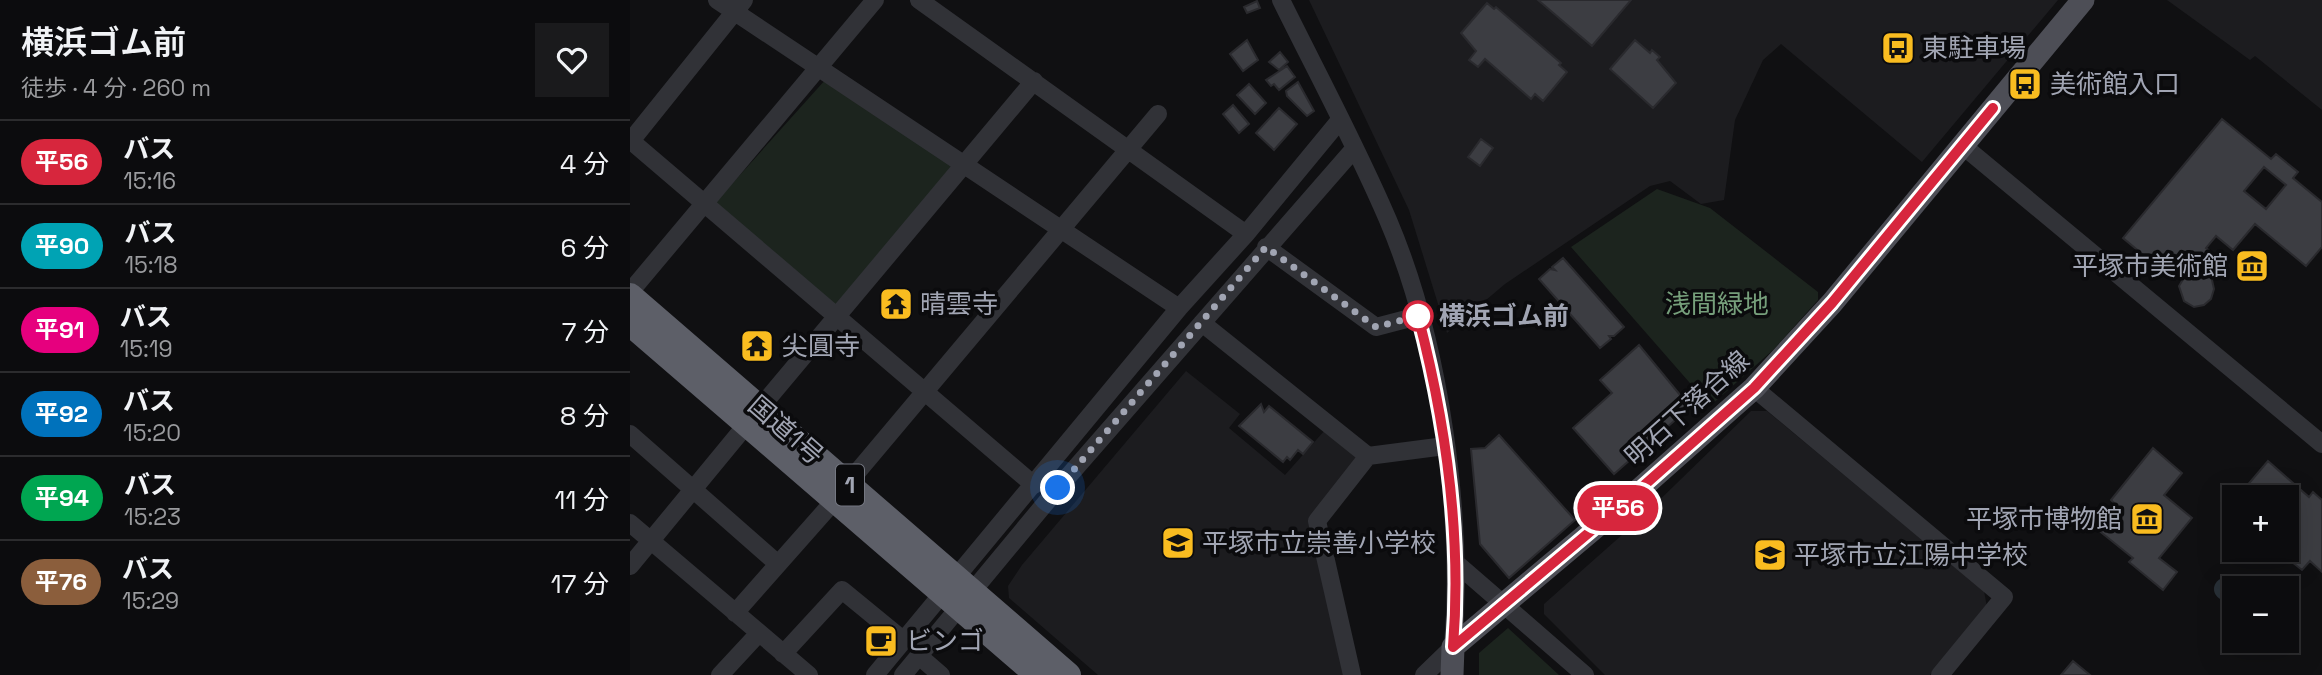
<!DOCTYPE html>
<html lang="ja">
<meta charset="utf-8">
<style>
body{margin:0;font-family:"Space Grotesk","Noto Sans JP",sans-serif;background:#1a1a1c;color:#f1f3f6;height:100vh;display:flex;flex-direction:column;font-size:26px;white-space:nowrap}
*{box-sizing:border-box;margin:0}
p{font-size:23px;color:#9a9b9e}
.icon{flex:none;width:38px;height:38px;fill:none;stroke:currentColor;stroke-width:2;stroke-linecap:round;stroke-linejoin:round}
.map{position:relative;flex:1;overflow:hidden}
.panel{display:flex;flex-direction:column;background:#0c0c0e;width:630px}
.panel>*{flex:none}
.badge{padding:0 14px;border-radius:23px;font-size:24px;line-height:46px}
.controls{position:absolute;left:1592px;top:485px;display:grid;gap:14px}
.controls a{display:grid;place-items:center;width:77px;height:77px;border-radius:0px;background:#0c0c0e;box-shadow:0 7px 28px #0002,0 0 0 2px #2c2c2e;font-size:35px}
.you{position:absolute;width:35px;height:35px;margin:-18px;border:5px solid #fff;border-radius:50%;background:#1a73e8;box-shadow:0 0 0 10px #1a73e833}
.map>.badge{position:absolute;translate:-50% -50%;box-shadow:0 0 0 4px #fff}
.round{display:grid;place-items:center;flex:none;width:74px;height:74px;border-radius:0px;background:#1a1a1c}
.head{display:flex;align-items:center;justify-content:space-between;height:119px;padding:0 21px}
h1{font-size:33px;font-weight:600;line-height:52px}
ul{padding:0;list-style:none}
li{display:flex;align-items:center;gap:21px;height:84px;padding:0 21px;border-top:2px solid #2c2c2e}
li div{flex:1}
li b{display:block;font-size:26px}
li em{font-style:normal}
li .badge{min-width:77px;font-weight:700;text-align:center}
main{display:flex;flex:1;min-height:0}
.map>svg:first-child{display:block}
.built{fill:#1c1c1f}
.green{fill:#1c241e}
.water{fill:#283037}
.building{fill:#3c3d42;stroke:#2a2a2e;stroke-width:2;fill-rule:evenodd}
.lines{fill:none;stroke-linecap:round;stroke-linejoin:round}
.minor{stroke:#313237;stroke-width:18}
.major{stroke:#4d4e56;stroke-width:23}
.highway{stroke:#5d5f68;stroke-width:26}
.line-casing{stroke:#fff;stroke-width:16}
.line{stroke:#d7263d;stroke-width:10}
.walk{stroke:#a1a5b3;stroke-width:7;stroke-dasharray:0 12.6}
.stop-dot{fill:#fff;stroke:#d7263d;stroke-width:3.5}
.labels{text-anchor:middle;stroke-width:7;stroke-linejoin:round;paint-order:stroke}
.shield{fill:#0b0b0d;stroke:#747781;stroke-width:2}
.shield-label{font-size:24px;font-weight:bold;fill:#a1a5b3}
.poi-label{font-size:26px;fill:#a1a5b3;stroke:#0b0b0d;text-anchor:start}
.park-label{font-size:26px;fill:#769f7b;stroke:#0b0b0d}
.stop-label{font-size:26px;font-weight:bold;fill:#a1a5b3;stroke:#0b0b0d;text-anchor:start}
.street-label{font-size:26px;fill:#a1a5b3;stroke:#0b0b0d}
</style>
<main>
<section class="panel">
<div class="head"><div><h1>横浜ゴム前</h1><p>徒歩 · 4 分 · 260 m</p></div><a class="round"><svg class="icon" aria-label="heart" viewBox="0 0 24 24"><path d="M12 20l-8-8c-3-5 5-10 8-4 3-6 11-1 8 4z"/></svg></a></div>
<ul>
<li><span class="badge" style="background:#d7263d;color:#fff">平56</span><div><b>バス</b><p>15:16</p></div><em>4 分</em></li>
<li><span class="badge" style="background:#00a3b4;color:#fff">平90</span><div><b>バス</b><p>15:18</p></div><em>6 分</em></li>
<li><span class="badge" style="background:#e6007e;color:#fff">平91</span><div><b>バス</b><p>15:19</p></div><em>7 分</em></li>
<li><span class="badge" style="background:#0072bc;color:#fff">平92</span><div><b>バス</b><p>15:20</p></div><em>8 分</em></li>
<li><span class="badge" style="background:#00a651;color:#fff">平94</span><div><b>バス</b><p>15:23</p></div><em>11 分</em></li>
<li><span class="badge" style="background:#8b5e3c;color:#fff">平76</span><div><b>バス</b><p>15:29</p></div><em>17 分</em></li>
</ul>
</section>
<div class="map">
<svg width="1692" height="675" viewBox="0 0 1692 675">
<rect width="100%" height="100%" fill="#101012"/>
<!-- built -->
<path class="built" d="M679,0H1428L1292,162L1151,44L1133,60L1105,120L1094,200L1071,204L1040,181L1020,186L875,284L817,333L779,210Z
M1537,0H1692V110L1625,56L1620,60Z
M556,371L610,414L599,428L655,475L695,430L729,460L680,520L714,675H468L379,598L378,586L392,565Z
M1121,411H1137L1354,591L1357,607L1300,675H975L914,614V604L1010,519Z"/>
<!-- green -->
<path class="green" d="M196,79L327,166L204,308L83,205Z
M1027,189L1080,208L1188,292V300L1143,350L1080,406L941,247Z
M878,628L929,675H849V653Z"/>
<!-- water -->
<path class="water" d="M1584 589a11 11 0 1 1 22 0a11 11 0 1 1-22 0Z"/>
<!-- building -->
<path class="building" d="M908,0H1001L962,46Z
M627,1L630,8L617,13L614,7Z
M857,3L864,9L866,7L931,63L929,65L937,72L913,101L905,94L901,99L855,59L848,67L839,60L846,51L831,33Z
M617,40L628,60L613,71L600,54Z
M1005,40L1020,53L1022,50L1030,57L1027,60L1046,83L1023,108L980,69Z
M650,52L658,62L649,70L639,62Z
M657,66L665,77L649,90L644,84L641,86L636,80Z
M668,82L684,111L677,116L657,96L656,91Z
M619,84L636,103L625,114L607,95Z
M603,105L619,124L609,133L593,114Z
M649,108L667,124L644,150L626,133Z
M1592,119L1641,159L1646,154L1668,172L1663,178L1692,202V247L1676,266L1625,224L1603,250L1586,236L1576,248L1596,264L1582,280L1584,289L1581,299L1574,305L1564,307L1554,301L1549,286L1555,276L1574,269L1559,256L1541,278L1493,238ZM1634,167L1656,185L1636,209L1614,191Z
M851,139L863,148L850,166L838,157Z
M933,258L994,327L984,336H979L981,339L970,348L909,279L920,269L925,270L922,267Z
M1009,345L1060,407L984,474L943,428L982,393L970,380Z
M631,404L634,412L639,406L683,442L673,454L668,450L660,460L657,457L653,462L609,426Z
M869,435L945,520L879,578L850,544L841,449L855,448Z
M1523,448L1552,473L1534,495L1562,518L1529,558L1547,572L1533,590L1499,562L1503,558L1467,529L1484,503L1481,500Z
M1638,461L1679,497L1683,492L1692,500V572L1680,561L1672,570L1647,550H1657V497L1609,495Z
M1443,661L1460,675H1431Z"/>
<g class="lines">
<!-- minor -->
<path class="minor" d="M87,0L549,308
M289,0L616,234
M651,0C687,73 726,145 758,220C810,342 834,515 823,647L794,675
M0,140L404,485
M0,142L114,0
M1332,145L1692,444
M636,247L746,327L788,316
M0,292L245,0
M572,323L738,456L687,521L722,675
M1124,388L1374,597L1310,675
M130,408L404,81
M0,434L148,564
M738,456L815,446
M218,483L528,114
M0,523L179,675
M826,563L955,675
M0,566L117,424
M105,613L204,501
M153,654L212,590L273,640
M289,656L311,675
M90,675L129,633
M245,675L549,308L616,234L710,120
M273,675L428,488L724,149"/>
<!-- major -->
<path class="major" d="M822,675L823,647L993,504L1124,388L1202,303L1453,0"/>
<!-- highway -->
<path class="highway" d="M0,296L438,675
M0,323L408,675"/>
</g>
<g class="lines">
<defs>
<path id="line" d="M788,316C816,423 832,536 823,647L993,504L1124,388L1202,303L1363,108"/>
</defs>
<!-- line casing -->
<use href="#line" class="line-casing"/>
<!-- line -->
<use href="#line" class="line"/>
<!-- walk -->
<path class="walk" d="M428,488L636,247L746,327L788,316"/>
</g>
<!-- icons -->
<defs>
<symbol id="bus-square" viewBox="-11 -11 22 22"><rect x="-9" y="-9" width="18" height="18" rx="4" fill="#f9bc20" stroke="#0b0b0d"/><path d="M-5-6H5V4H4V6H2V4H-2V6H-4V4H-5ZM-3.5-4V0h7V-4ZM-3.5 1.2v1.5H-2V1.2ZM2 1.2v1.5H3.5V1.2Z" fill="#111"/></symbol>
<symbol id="museum-square" viewBox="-11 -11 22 22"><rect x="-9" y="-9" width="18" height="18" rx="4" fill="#f9bc20" stroke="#0b0b0d"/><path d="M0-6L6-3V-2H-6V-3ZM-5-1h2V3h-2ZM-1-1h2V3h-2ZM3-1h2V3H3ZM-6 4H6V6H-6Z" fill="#111"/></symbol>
<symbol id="temple-square" viewBox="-11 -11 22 22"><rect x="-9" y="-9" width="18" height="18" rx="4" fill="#f9bc20" stroke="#0b0b0d"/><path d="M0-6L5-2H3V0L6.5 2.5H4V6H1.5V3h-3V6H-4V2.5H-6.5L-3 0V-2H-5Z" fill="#111"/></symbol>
<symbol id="school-square" viewBox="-11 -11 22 22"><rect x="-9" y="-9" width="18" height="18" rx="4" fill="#f9bc20" stroke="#0b0b0d"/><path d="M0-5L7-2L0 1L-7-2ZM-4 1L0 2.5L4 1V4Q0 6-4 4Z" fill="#111"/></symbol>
<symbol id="cafe-square" viewBox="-11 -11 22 22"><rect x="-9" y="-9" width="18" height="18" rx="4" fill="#f9bc20" stroke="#0b0b0d"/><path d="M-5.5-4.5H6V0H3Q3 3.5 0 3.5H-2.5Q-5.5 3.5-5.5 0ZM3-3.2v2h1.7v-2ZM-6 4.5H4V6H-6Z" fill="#111"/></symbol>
</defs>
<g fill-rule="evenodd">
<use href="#bus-square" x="1249" y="29" width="38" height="38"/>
<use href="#bus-square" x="1376" y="65" width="38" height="38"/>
<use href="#museum-square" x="1603" y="247" width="38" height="38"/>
<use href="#temple-square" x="247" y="285" width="38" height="38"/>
<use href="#temple-square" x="108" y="327" width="38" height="38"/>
<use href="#museum-square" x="1498" y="500" width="38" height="38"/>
<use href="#school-square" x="529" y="524" width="38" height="38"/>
<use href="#school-square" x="1121" y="536" width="38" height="38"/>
<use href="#cafe-square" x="232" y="622" width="38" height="38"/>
</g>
<!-- markers -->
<circle class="stop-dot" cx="788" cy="316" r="14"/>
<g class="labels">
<!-- shield labels -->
<rect class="shield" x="206" y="464.5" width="28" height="41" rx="5"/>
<g class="shield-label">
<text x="220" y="493">1</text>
</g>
<!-- poi labels -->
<g class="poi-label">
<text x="1292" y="57">東駐車場</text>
<text x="1420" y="93">美術館入口</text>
<text x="1598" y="275" text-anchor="end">平塚市美術館</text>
<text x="290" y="313">晴雲寺</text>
<text x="152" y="355">尖圓寺</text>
<text x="1492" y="528" text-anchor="end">平塚市博物館</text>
<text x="572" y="552">平塚市立崇善小学校</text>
<text x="1164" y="564">平塚市立江陽中学校</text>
<text x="276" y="650">ビンゴ</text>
</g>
<!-- park labels -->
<g class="park-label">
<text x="1087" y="313">浅間緑地</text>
</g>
<!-- stop labels -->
<g class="stop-label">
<text x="809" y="325">横浜ゴム前</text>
</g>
<!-- street labels -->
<g class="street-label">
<text transform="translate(1057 408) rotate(-42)" y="9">明石下落合線</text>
<text transform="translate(156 430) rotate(41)" y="9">国道1号</text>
</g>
</g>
</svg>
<div class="controls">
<a>+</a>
<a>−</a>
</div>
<div class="you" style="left:428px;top:488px"></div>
<b class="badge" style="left:988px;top:508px;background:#d7263d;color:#fff">平56</b>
</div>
</main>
